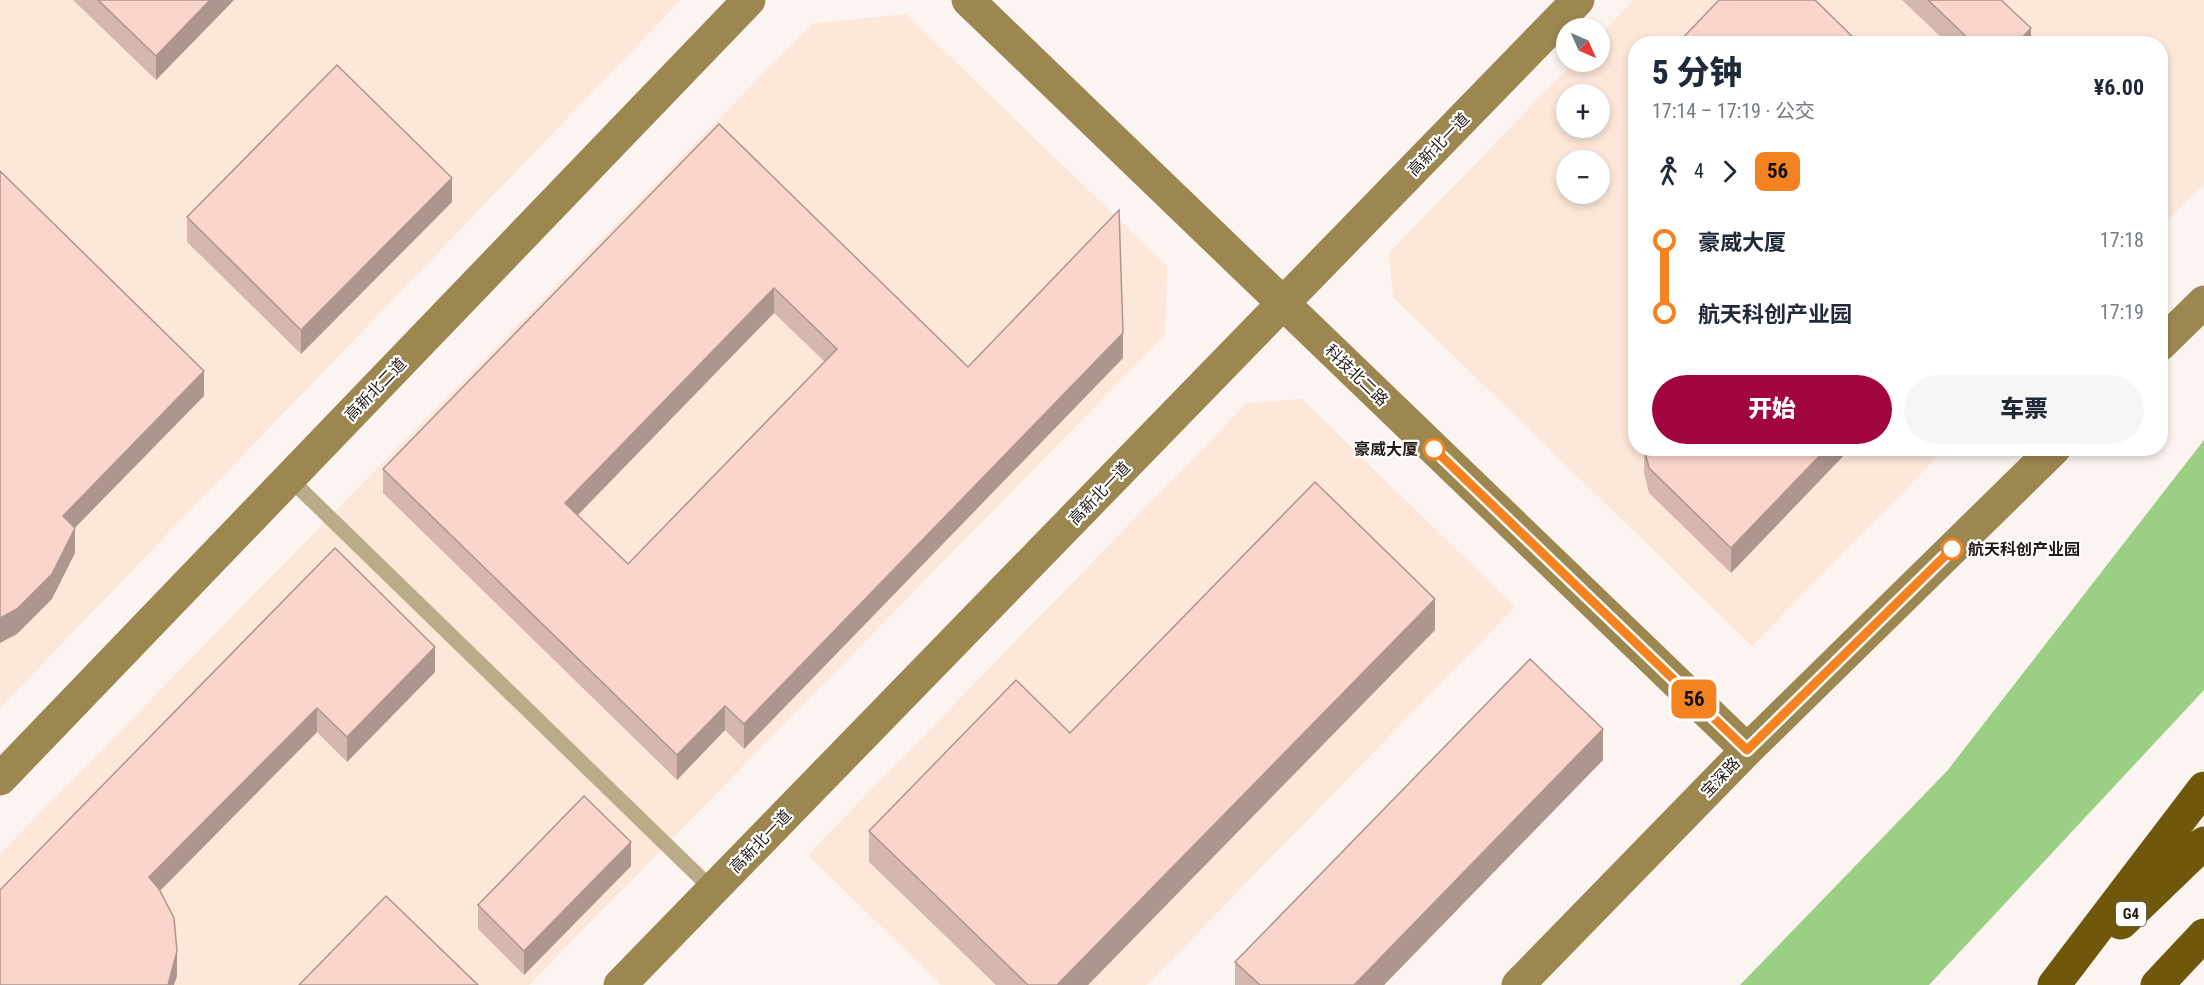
<!DOCTYPE html>
<html lang="zh">
<meta charset="utf-8">
<style>
body{margin:0;font-family:"Roboto Condensed","Noto Sans SC",sans-serif;background:#f6f6f7;color:#1f2937;height:100vh;display:flex;flex-direction:column;font-size:22px;white-space:nowrap}
*{box-sizing:border-box;margin:0}
p{font-size:20px;color:#747a83}
.icon{flex:none;width:33px;height:33px;fill:none;stroke:currentColor;stroke-width:2;stroke-linecap:round;stroke-linejoin:round}
.map{position:relative;flex:1;overflow:hidden}
.side{position:absolute;left:1628px;top:36px;width:540px;height:420px;display:flex;flex-direction:column;background:#fff;border-radius:24px;box-shadow:0 3px 9px #0003}
.side>*{flex:none}
.badge{padding:0 12px;border-radius:9px;font-size:21px;line-height:39px}
.needle{width:39px;rotate:135deg}
.controls{position:absolute;left:1556px;top:18px;display:grid;gap:12px}
.controls a{display:grid;place-items:center;width:54px;height:54px;border-radius:50%;background:#fff;box-shadow:0 3px 9px #0003;font-size:30px}
.map>.badge{position:absolute;translate:-50% -50%;box-shadow:0 0 0 3px #fff}
.legs{display:flex;align-items:center;gap:9px;height:66px;padding:0 24px;font-size:20px}
.legs p{margin-inline-start:auto}
.headline{display:flex;align-items:center;justify-content:space-between;height:102px;padding:0 24px}
h1{font-size:33px;font-weight:800;line-height:45px}
.primary-button{display:flex;gap:12px;margin-top:auto;padding:12px 24px}
.primary-button a{flex:1;height:69px;border-radius:36px;background:#a20640;color:#fff;font-size:24px;font-weight:800;line-height:69px;text-align:center}
.primary-button a+a{background:#f6f6f7;color:#1f2937}
ul{padding:0 24px;list-style:none}
li{display:flex;align-items:center;gap:21px;height:72px;font-size:22px}
li i{display:grid;place-items:center;width:9px;height:100%;margin:0 8px;background:currentColor}
li i::after{content:'';width:15px;height:15px;margin:-8px;border:4px solid;border-radius:50%;background:#fff}
li p{margin-inline-start:auto}
li:first-child i{background:linear-gradient(#0000 50%,currentColor 0)}
li:last-child i{background:linear-gradient(currentColor 50%,#0000 0)}
.map>svg:first-child{display:block}
.industrial{fill:#fce7d8;fill-rule:evenodd}
.forest{fill:#9bcf84}
.lines{fill:none;stroke-linecap:round;stroke-linejoin:round}
.lane{stroke:#baac88;stroke-width:15}
.secondary{stroke:#9c8750;stroke-width:33}
.highway{stroke:#6f570b;stroke-width:33}
.wall{fill:#d6b7af;fill-rule:evenodd}
.shaded-wall{fill:#ae958e}
.building{fill:#f9d5cb;stroke:#ae958e;stroke-width:1.5;fill-rule:evenodd}
.line-1-casing{stroke:#fff;stroke-width:14}
.line-1{stroke:#f58220;stroke-width:9}
.stop-1-dot{fill:#fff;stroke:#f58220;stroke-width:3}
.labels{text-anchor:middle;stroke-width:4.5;stroke-linejoin:round;paint-order:stroke}
.shield{fill:#fff;stroke:#665d5a;stroke-width:1.5}
.shield-label{font-size:15px;font-weight:bold;fill:#241813}
.street-label{font-size:16px;fill:#241813;stroke:#fff}
.stop-label{font-size:16px;font-weight:bold;fill:#241813;stroke:#fff;text-anchor:end}
</style>
<div class="map">
<svg width="2204" height="985" viewBox="0 0 2204 985">
<rect width="100%" height="100%" fill="#fbf4f1"/>
<!-- industrial -->
<path class="industrial" d="M0,0H681L0,708Z
M1634,0H2204V183L2160,228V44H1635V448L1945,449L1752,646L1393,297L1389,253L1574,62H1599V36ZM1566,94H1599V128H1566ZM1566,160H1599V194H1566Z
M906,14L1167,266L1165,335L529,985H0V854L812,24Z
M1302,399L1515,607L1147,985H941L808,855L1247,403Z"/>
<!-- forest -->
<path class="forest" d="M2204,440V690L1929,985H1740L1947,771Z"/>
<g class="lines">
<!-- lane -->
<path class="lane" d="M289,478L713,890"/>
<!-- secondary -->
<path class="secondary" d="M968,0L1747,750
M2160,345L2204,302
M0,779L749,0
M620,985L1578,0
M1518,985L1747,750L2055,448"/>
<!-- highway -->
<path class="highway" d="M2121,923L2204,843
M2054,985L2204,788
M2157,985L2204,935"/>
</g>
<!-- wall -->
<path class="wall" d="M73,0H234L156,80Z
M1902,0H2001L2031,44H1948Z
M719,124L968,367L1123,358L744,749L725,730L677,780L383,493V469ZM774,313L825,362L628,564L578,515Z
M452,202L301,354L187,242V217Z
M1644,448H1851L1731,573L1649,493L1644,473Z
M335,548L435,672L347,762L317,732L160,890L177,976L0,985Z
M1435,630L1088,985H996L869,862V831L1070,733Z
M1603,760L1384,985H1235V962Z
M631,866L524,975L478,929V905Z"/>
<!-- shaded-wall -->
<path class="shaded-wall" d="M210,0H234L156,80V56Z
M2031,28V44H2016Z
M452,178V202L301,354V330Z
M774,288V313L565,528V503Z
M1123,333V358L744,749V724Z
M204,371V396L63,540V516Z
M1827,448H1851L1731,573V548Z
M75,528V553L52,599L17,634L0,643V618Z
M1435,599V630L1088,985H1057Z
M435,647V672L347,762V737Z
M725,706V730L677,780V755Z
M317,708V732L149,902V877Z
M1603,729V760L1384,985H1354Z
M631,842V866L524,975V951Z
M177,951V976L174,985H168Z"/>
<!-- building -->
<path class="building" d="M98,0H210L156,56Z
M1719,0H1815L1860,44H1677Z
M1928,0H2001L2031,28L2016,44H1974Z
M337,65L452,178L301,330L187,217Z
M719,124L968,367L1119,210L1123,333L744,724L725,706L677,755L383,469ZM774,288L837,349L628,564L565,503Z
M0,171L204,371L63,516L75,528L52,574L17,609L0,618Z
M1644,448H1827L1731,548L1649,468Z
M1315,482L1435,599L1057,985H1028L869,831L1016,680L1070,733Z
M335,548L435,647L347,737L317,708L149,877L159,889L174,918L177,951L168,985H0V890Z
M1530,659L1603,729L1354,985H1260L1235,962Z
M584,796L631,842L524,951L478,905Z
M386,896L478,985H299Z"/>
<g class="lines">
<defs>
<path id="line-1" d="M1434,449L1747,750L1952,549"/>
</defs>
<!-- line-1 casing -->
<use href="#line-1" class="line-1-casing"/>
<!-- line-1 -->
<use href="#line-1" class="line-1"/>
</g>
<!-- markers -->
<g class="stop-1-dot">
<circle cx="1434" cy="449" r="10"/>
<circle cx="1952" cy="549" r="10"/>
</g>
<g class="labels">
<!-- shield labels -->
<rect class="shield" x="2116" y="902" width="30" height="24" rx="4.5"/>
<g class="shield-label">
<text x="2131" y="919">G4</text>
</g>
<!-- street labels -->
<g class="street-label">
<text transform="translate(1438 144) rotate(-46)" y="6">高新北一道</text>
<text transform="translate(1357 375) rotate(44)" y="6">科技北二路</text>
<text transform="translate(375 389) rotate(-46)" y="6">高新北二道</text>
<text transform="translate(1099 493) rotate(-46)" y="6">高新北一道</text>
<text transform="translate(1720 777) rotate(-46)" y="6">宝深路</text>
<text transform="translate(760 841) rotate(-46)" y="6">高新北一道</text>
</g>
<!-- stop labels -->
<g class="stop-label">
<text x="1418" y="455">豪威大厦</text>
<text x="1968" y="555" text-anchor="start">航天科创产业园</text>
</g>
</g>
</svg>
<div class="controls">
<a><svg class="needle" viewBox="-14 -14 28 28"><path d="M0-13l5 13h-10z" fill="#e53935"/><path d="M0 13l5-13h-10z" fill="#747a83"/></svg></a>
<a>+</a>
<a>−</a>
</div>
<b class="badge" style="left:1694px;top:699px;background:#f58220;color:#111">56</b>
<section class="side">
<div class="headline"><div><h1>5 分钟</h1><p>17:14 – 17:19 · 公交</p></div><b>¥6.00</b></div>
<div class="legs"><svg class="icon" aria-label="walk" viewBox="0 0 24 24"><circle cx="13" cy="4" r="2"/><path d="M13 8l-2 6 4 7M11 14l-3 7M7 12l3-4h3l4 4"/></svg>4<svg class="icon" aria-label="forward" viewBox="0 0 24 24"><path d="M9 5l7 7-7 7"/></svg><b class="badge" style="background:#f58220;color:#111">56</b></div>
<ul>
<li><i style="color:#f58220"></i><b>豪威大厦</b><p>17:18</p></li>
<li><i style="color:#f58220"></i><b>航天科创产业园</b><p>17:19</p></li>
</ul>
<div class="primary-button"><a>开始</a><a>车票</a></div>
</section>
</div>
